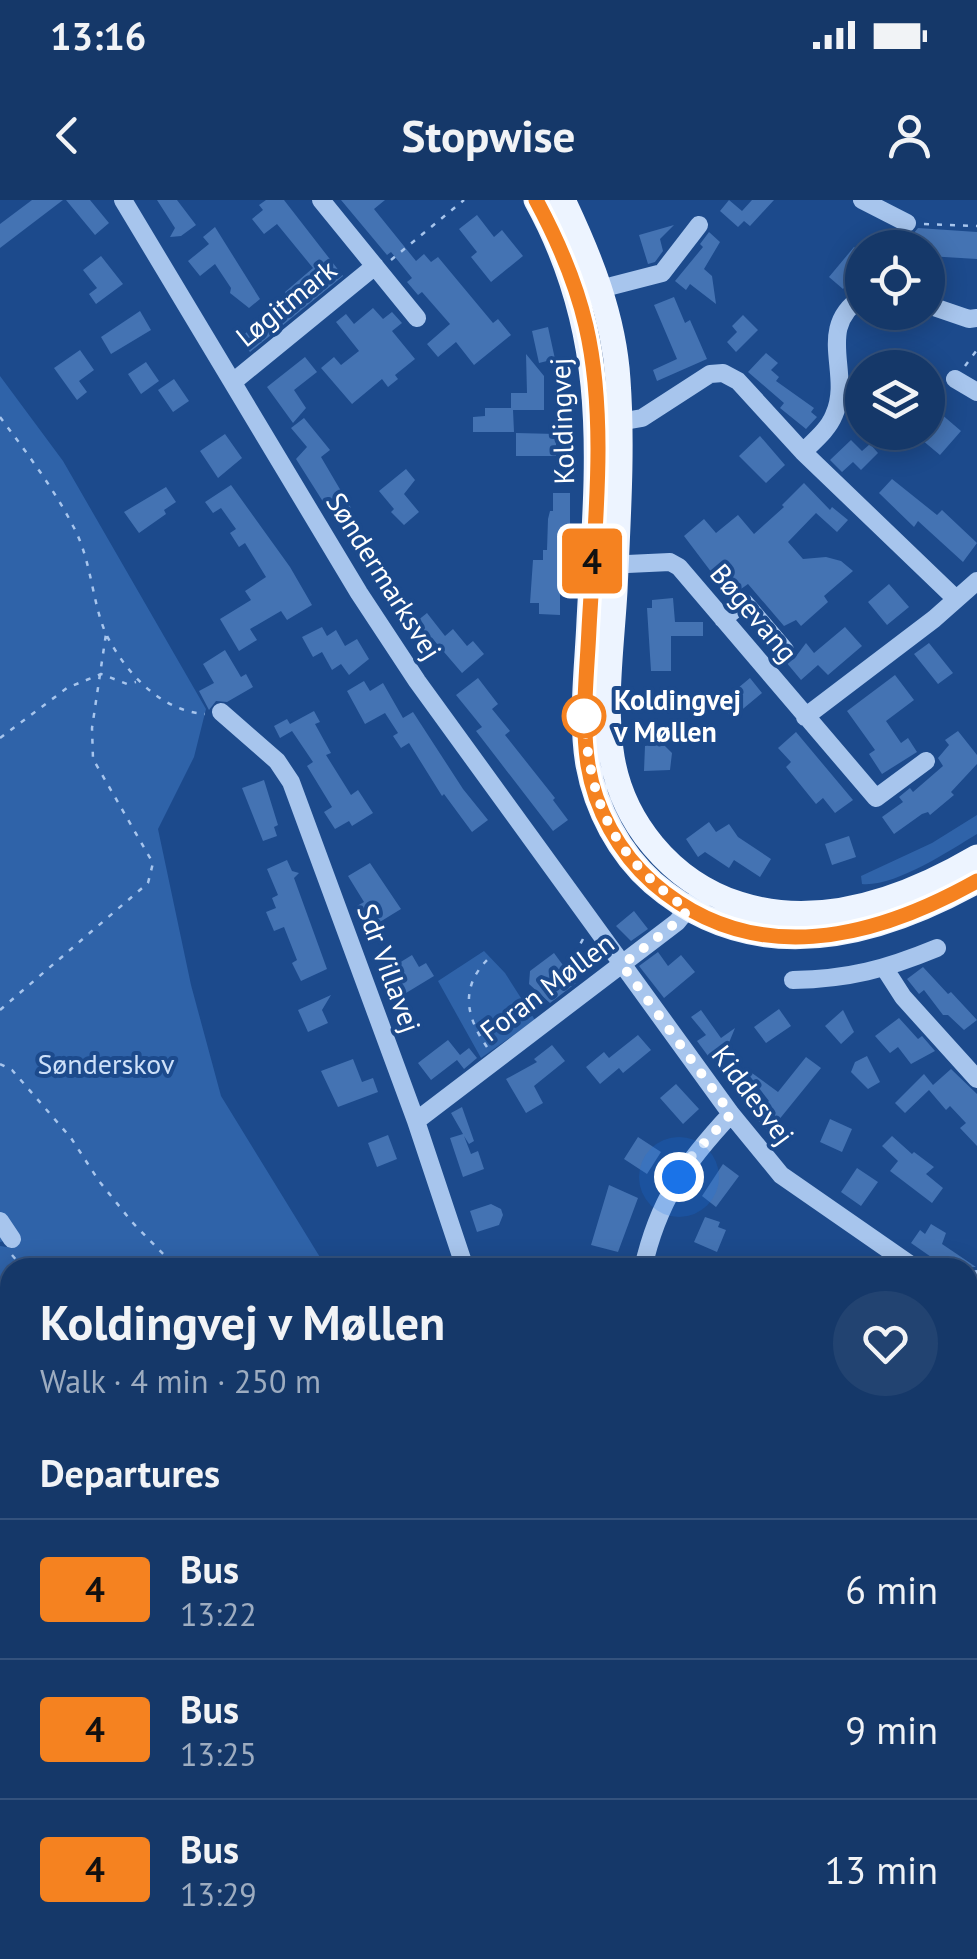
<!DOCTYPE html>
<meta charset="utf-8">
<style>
body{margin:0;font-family:"PT Sans",sans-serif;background:#224371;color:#f1f3f6;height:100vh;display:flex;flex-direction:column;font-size:38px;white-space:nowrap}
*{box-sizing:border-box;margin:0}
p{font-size:32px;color:#9dacc0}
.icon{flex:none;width:55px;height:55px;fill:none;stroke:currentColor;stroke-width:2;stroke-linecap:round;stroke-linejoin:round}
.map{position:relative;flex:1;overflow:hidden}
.panel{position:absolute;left:0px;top:1058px;width:978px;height:702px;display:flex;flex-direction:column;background:#153869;border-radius:30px 30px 0 0;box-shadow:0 5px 25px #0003,0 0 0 2px #34527d}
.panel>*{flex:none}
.badge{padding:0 20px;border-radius:8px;font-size:35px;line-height:65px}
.fabs{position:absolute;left:845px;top:30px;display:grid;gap:20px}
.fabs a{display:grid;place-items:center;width:100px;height:100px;border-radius:50%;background:#153869;box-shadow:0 5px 25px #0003,0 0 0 2px #34527d;font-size:50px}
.you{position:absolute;width:50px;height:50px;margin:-25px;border:8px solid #fff;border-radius:50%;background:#1a73e8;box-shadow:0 0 0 15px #1a73e833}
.map>.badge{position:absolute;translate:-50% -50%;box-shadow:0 0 0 5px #fff}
h2{padding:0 40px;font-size:38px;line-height:90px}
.round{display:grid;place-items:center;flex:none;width:105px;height:105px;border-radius:52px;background:#224371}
.summary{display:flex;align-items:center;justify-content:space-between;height:170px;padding:0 40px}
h1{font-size:48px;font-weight:700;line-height:75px}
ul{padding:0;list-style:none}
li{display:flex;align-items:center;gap:30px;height:140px;padding:0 40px;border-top:2px solid #34527d}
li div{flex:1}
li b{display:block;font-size:38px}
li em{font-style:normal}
li .badge{min-width:110px;font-weight:700;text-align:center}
.status{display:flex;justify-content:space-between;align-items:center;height:70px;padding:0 50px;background:#153869;direction:ltr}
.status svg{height:28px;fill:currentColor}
header{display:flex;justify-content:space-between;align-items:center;height:130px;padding:0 40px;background:#153869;font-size:45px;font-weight:700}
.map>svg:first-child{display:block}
.green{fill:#2f63a9}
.water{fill:#3d5d8e;stroke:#9bbfef;stroke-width:2.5}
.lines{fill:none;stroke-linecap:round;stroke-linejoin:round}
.stream{stroke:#9bbfef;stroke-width:5}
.building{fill:#4473b3}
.path{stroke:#a7c5ed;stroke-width:2.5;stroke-dasharray:5 8;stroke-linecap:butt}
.minor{stroke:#a7c5ed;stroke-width:18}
.major{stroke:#edf4ff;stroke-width:25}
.line-casing{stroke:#fff;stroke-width:22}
.line{stroke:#f58220;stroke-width:15}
.walk{stroke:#fff;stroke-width:10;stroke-dasharray:0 18}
.stop-dot{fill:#fff;stroke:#f58220;stroke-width:5}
.labels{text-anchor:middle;stroke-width:8;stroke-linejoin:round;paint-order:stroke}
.street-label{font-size:28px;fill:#fff;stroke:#1c4a8c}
.stop-label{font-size:28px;font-weight:bold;fill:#fff;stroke:#1c4a8c;text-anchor:start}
.park-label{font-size:28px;fill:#cde0f9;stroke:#1c4a8c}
</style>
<div class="status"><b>13:16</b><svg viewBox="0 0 49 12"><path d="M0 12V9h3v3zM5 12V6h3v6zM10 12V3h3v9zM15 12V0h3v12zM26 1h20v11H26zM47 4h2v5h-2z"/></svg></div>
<header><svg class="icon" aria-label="back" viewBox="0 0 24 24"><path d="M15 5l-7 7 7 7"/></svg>Stopwise<svg class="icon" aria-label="person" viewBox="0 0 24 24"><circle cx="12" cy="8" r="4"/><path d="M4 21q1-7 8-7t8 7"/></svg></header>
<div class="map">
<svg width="977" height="1759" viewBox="0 0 977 1759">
<rect width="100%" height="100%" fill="#1c4a8c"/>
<!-- green -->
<path class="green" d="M0,176L63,261L206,509L194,557L158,629L191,785L221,896L326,1067L10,1068V1303L0,1302V1046L13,1048L12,1039L0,1042Z
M977,615V634C949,651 895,687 862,684L861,676L932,643Z
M484,751L505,773L535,820L481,858L438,781Z"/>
<!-- water -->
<path class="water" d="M0,1084L10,1101V1242L0,1248Z"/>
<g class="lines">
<!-- stream -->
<path class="stream" d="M307,1759L308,1750"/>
</g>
<!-- building -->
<path class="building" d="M32,0H63L0,48V24Z
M66,0H90L109,23L95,35Z
M157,0H177L196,25L181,36L170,37L175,28Z
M266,0H284L343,76L250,152L239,139L262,119L267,125L292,103L285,92L313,68L277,24L264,34L252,19L263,10L259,5Z
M341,0H385L374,9L416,61L424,54L431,62L438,57L493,123L498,119L511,135L474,165L456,142L438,157L427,144L450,124L422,92L418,95L407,82L412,78L391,52L387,55Z
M729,0L742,11L752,0H774L750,26L744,21L738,27L720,11Z
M477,15L494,37L502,30L523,56L491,82L471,57L477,52L459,29Z
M674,25L660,39L663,51L655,62L648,64L639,35Z
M215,27L260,99L249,108L230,93L231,88L215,64L200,76L188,61L209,44L203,37Z
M918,28L977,32V59L928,56V48H912L913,34Z
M709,32L720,42L704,69L712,76L716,104L690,84L686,90L675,81L703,47L700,44Z
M854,47L862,54V81L855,74L843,89L829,77Z
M101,56L123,84L96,104L89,94L97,88L83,70Z
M674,97L685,123L690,120L707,159L657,181L653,170L677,159L654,105Z
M373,108L383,119L392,112L402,123L392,131L415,159L395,175L398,179L388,187L382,179L352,204L321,168L334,157L341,165L359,151L336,122L346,114L354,124Z
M140,111L151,130L111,154L101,137Z
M743,115L758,130L736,152L727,142L737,132L732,126Z
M548,127L555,159L539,163L532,131Z
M80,150L94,170L79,181L87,192L77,200L54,168Z
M766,153L778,163L771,170L779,177L776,181L814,208L811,212L817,217L806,229L780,208L784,203L748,172Z
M526,154L544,176V210H513L514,232H473V217L485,216V208H511V193H527Z
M305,157L317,172L294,190L306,208L293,223L267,187Z
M146,162L159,181L141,194L128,174Z
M174,179L189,201L173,212L158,190Z
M940,213L961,231L940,255L922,240Z
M304,218L330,250L321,257L351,308L334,319L296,259L307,247L291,228Z
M516,233L556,234V256H516Z
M225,234L242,258L218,278L200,251Z
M760,236L785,265L766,283L739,256Z
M851,240L862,251L870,244L878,253L861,270L853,262L842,272L830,260Z
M406,269L415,280L404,294L419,312L404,325L391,312L394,309L379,291Z
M892,279L937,315L942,310L977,343L963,362L918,321L914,327L879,293Z
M804,283L830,310L832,307L848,320L837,332L816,313L788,342L803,359L826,357L841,361L853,371L824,396L828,402L801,426L796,420L784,426L748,384L734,394L714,371L712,373L684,336L704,319L716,333L738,315L754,334L784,307L782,305Z
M231,285L290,367L312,405L287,420L281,411L250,429L257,440L239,451L220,419L251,400L245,391L266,377L245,343L239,347L230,333L236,329L221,308L213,313L205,302Z
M166,287L176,302L164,310L166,314L139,333L124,312Z
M553,293H570V359H565V376H560V415L539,414V403H530L533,360H543V350H547L548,319L550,311H553Z
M889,384L909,407L887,425L868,402Z
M673,398L675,422H703V436H671V471H651L647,408H652V400Z
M427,413L445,436L453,429L467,446L473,441L484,454L462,473L432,438L426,443L412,425Z
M322,427L327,436L336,430L345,446L357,439L369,459L349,475L341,464L332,470L322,452L313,457L302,437Z
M845,427L862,446L828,475L818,465L801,480L786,462L794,459L806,443L814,453Z
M929,443L953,473L938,484L914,454Z
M225,450L241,477L246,474L253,487L227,502L216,501L209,510L199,491L214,483L203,464Z
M895,475L914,500L886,521L901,543L908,538L917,552L882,574L869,554L875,550L847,511Z
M478,478L498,504L492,509L510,531L505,535L555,598L553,600L568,620L553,631L476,531L482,527L456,495Z
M750,478L762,493L732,518L720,503Z
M364,481L370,491L383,483L403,518L413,512L463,589L488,620L472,632L444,594L442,596L409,543L401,548L393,536L398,533L385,513L365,524L347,491Z
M314,511L320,522L315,524L331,553L326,555L351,595L358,590L373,613L352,626L349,621L335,629L324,612L332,607L307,566L313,562L292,531L280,538L274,526L287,519L290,524Z
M958,531L977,555V564L951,592L954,595L930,615L928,612L922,614L894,634L882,617L903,602L899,597L910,588L913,592L943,566L938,558L949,545L945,540Z
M796,532L853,600L835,613L823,598L816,604L786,567L791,562L778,548Z
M663,544L672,553L670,570L644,571L645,546Z
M264,580L278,625L274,627L277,636L263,641L242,588Z
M709,622L716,632L729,624L738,637L771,659L760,677L734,660L729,668L705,652L698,657L686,639Z
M849,636L856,657L832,665L825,644Z
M287,660L292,671L299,673L294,678L327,769L301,781L292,763L297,760L284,727L274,731L266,712L276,708L272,698L278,695L267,669Z
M370,663L401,709L370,728L357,706L364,702L348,676Z
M634,711L648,729L631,741L616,726Z
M658,752L668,766L681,755L695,772L664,798L639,766Z
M554,753L576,783L550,803L529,784L530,771Z
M412,755L419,767L426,763L434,776L406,793L391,768Z
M923,767L948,794L951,792L977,820L964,830L948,815H943L924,790L919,794L907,779Z
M331,795L322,810L328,823L308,832L298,810Z
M779,809L791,826L766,843L754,827Z
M701,810L721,838L735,828L726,850L711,860L697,841L706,835L691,817Z
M843,810L854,832L841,844L825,826Z
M899,818L918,839L922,836L935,851L911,864L898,847L890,853L875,836Z
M638,835L651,850L623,873L619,868L600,884L586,867L604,852L609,858Z
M448,840L460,855L469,848L477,858L464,869L457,860L431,880L418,863Z
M552,845L565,861L534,886L543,903L526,913L506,879L537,862L534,859Z
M867,856L880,882L868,889L851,872L855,862Z
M806,857L821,868L769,932L753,915L769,901L749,875L752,873L778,892Z
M353,859L362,882L373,878L378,892L338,907L321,871Z
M951,869L977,894V946L960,928L966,923L950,906L946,910L929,890L905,913L895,903L924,874L933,885Z
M676,884L699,909L683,924L660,898Z
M462,907L474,941L469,944L464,936L471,954L478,951L484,969L463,977L450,938L463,934L451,913Z
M830,919L852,929L842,952L820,942Z
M388,935L397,959L377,967L368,943Z
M892,936L912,954L914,952L934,967L926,974L943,988L932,1003L890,971L898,961L882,946Z
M638,937L661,952L647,974L624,959Z
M723,964L739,976L716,1007L702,996Z
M857,968L878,982L861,1006L841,992Z
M609,985L638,998L618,1052L591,1045Z
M491,1004L501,1009L503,1015L499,1025L477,1032L470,1011Z
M705,1017L720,1022L718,1027L726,1030L717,1052L694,1042Z
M931,1024L946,1033L942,1044L976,1067L947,1068L911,1043L920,1030L925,1034Z"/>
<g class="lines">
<!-- path -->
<path class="path" d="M924,24L977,26
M391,60L464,0
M965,166L977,150
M0,217C26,252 53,287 73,326C92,360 92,405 107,436C127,474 161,511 205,514
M0,538L67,488L101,474L127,484L136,482
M583,739L575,754L587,771
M0,810L148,683L153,663L93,559L92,528L106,434
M487,847C466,817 460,788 487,760
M0,864L12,870L71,938L99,981L132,1022L167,1058L192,1068
M12,1055L23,1068
M0,1267L10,1265
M968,1728H977
M586,1750V1759"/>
<!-- minor -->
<path class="minor" d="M123,0L359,393L417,481L731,914L781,975L915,1068
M321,0L417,118
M862,0L907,23
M600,89L662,73L699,25
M928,105L969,119L977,118
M955,179L977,192
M233,182L375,66
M619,222L642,218L710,174L723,173L738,181L803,252L956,399
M803,252C814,241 828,230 834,215C853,173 814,129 862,97
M606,365L670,362L679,367L876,598L926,561
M723,419L744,402L785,450
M221,512L277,561L291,582L416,921L465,1068
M805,517L934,419L977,381
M885,769L903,797L977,879
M793,780C849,779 886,769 937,748
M416,921L677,722L694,701
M0,1021L12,1039
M643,1068C658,1001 685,963 731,914
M968,1088L977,1079
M968,1105L977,1114
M968,1285L977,1275
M0,1496L10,1578
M968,1521L977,1518
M0,1643L6,1634L10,1609
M228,1759L240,1750"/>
<!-- major -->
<path class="major" d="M536,0C614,141 597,268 589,421C587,469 580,518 588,565C596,609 619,653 653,683C753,769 871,740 977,681
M563,0C590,57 614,116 618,180C623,249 618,322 615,391C612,443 604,499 611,550C620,621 671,682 739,704C820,730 907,698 977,657
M0,1328L10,1330
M968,1683L977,1682
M968,1702L977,1701
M0,1735L10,1727
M614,1759L615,1750
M656,1759L659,1750"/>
</g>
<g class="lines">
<defs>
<path id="line" d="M536,0C557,39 576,83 586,126C608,221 594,333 589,429C587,474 581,520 588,565C595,609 619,653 653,683C752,769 872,740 977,681"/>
</defs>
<!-- line casing -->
<use href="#line" class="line-casing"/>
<!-- line -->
<use href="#line" class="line"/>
<!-- walk -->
<path class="walk" d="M584,516C591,608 612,654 688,710L677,722L622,765L731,914L691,957L679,977"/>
</g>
<!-- markers -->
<circle class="stop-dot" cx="584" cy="516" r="20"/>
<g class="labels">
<!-- street labels -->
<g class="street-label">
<text transform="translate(286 103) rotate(-39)" y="10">Løgitmark</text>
<text transform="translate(562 221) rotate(-92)" y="10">Koldingvej</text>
<text transform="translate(384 376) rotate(58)" y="10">Søndermarksvej</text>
<text transform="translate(754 413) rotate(50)" y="10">Bøgevang</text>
<text transform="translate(389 768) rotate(70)" y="10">Sdr Villavej</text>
<text transform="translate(547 787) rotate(-37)" y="10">Foran Møllen</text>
<text transform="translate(753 895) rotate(53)" y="10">Kiddesvej</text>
</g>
<!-- stop labels -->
<g class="stop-label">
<text x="614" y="510">Koldingvej<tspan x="614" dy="32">v Møllen</tspan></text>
</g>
<!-- park labels -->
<g class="park-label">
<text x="106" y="874">Sønderskov</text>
</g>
</g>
</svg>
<div class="fabs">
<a><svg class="icon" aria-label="locate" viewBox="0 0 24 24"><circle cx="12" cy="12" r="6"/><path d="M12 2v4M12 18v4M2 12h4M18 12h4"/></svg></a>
<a><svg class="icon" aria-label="layers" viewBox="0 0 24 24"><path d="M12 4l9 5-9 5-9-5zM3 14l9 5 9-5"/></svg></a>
</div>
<div class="you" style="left:679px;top:977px"></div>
<b class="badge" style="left:592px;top:361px;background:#f58220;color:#111">4</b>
<section class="panel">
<div class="summary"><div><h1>Koldingvej v Møllen</h1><p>Walk · 4 min · 250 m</p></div><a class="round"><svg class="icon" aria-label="heart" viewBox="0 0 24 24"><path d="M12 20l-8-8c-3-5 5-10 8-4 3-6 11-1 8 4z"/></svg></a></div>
<h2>Departures</h2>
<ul>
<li><span class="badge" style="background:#f58220;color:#111">4</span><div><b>Bus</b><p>13:22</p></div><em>6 min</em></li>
<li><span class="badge" style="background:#f58220;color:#111">4</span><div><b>Bus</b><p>13:25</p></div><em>9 min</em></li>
<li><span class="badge" style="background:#f58220;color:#111">4</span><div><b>Bus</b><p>13:29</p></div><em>13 min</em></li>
</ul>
</section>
</div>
